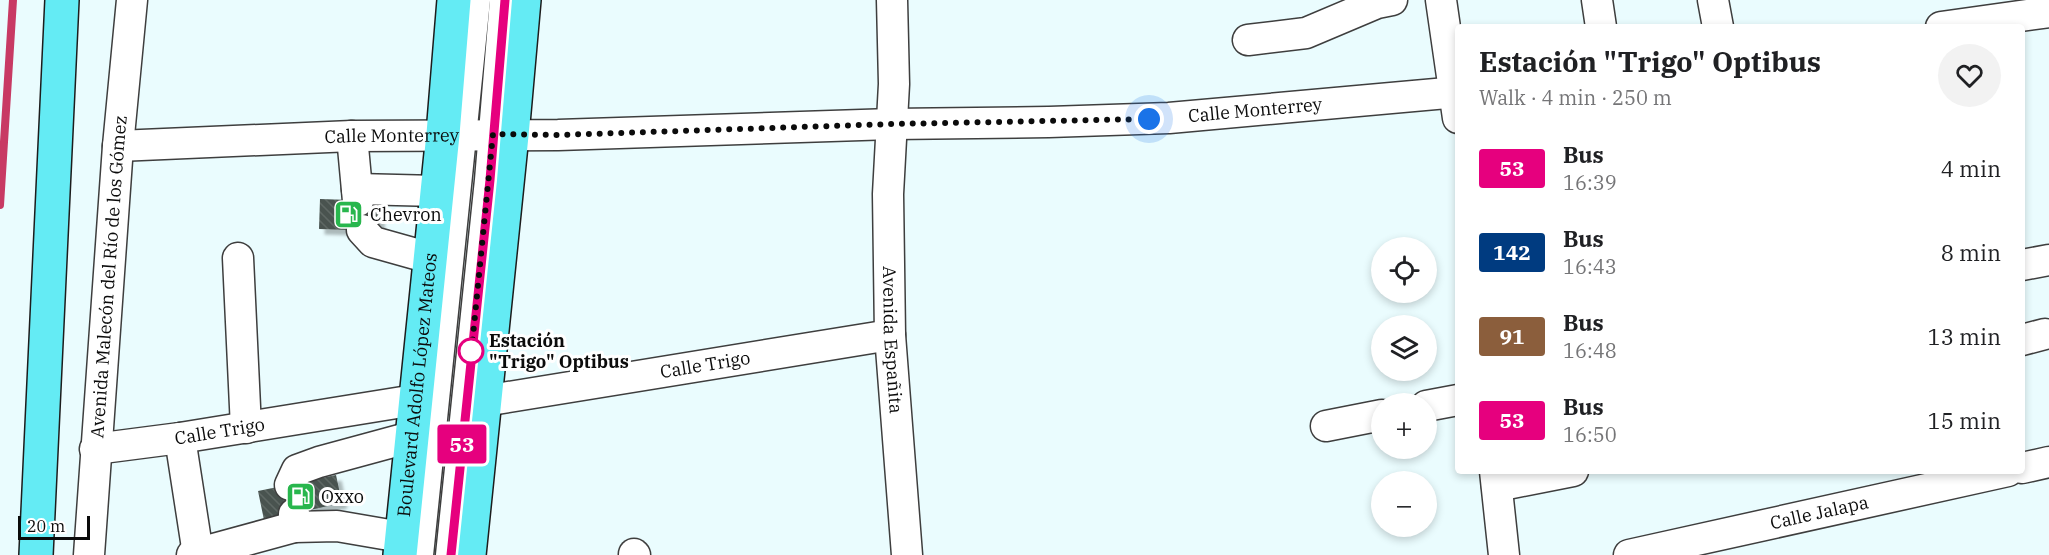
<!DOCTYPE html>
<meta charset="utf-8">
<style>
body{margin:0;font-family:"IBM Plex Serif",serif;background:#f2f2f2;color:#202124;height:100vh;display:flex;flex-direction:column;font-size:22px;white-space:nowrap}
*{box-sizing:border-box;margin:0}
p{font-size:20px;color:#757577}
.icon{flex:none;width:33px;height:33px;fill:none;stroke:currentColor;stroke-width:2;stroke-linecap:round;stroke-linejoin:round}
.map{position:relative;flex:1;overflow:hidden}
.side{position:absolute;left:1455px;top:24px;width:570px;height:450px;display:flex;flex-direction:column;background:#fff;border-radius:6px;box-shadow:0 3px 9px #0003}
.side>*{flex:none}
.badge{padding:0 12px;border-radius:4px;font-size:21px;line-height:39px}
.buttons{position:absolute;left:1371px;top:237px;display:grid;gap:12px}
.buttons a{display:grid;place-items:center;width:66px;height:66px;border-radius:50%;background:#fff;box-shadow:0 3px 9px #0003;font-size:30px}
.scale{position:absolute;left:18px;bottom:15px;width:72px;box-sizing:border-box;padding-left:6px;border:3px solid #0b0b0b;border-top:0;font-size:16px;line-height:21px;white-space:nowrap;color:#0b0b0b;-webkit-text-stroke:4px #fff;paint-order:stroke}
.you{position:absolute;width:30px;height:30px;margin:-15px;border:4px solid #fff;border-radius:50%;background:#1a73e8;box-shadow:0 0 0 9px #1a73e833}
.map>.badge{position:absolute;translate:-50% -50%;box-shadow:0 0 0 3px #fff}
.round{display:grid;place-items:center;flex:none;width:63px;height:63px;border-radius:32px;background:#f2f2f2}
.overview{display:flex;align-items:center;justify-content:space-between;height:102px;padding:0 24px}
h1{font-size:28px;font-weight:700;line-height:45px}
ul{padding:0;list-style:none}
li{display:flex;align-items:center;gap:18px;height:84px;padding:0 24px}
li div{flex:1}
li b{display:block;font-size:22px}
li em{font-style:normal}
li .badge{min-width:66px;font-weight:700;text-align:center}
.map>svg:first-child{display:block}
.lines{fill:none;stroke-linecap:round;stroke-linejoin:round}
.stream{stroke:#c83a64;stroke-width:8}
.building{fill:url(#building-back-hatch);filter:url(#shadow)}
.minor-casing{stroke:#3e3e3e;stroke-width:33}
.major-casing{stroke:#1c1c1c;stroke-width:36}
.minor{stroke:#fff;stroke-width:30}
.major{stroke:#64ebf4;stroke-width:33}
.line-casing{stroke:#fff;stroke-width:14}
.line{stroke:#e6007e;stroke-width:9}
.walk{stroke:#0b0b0b;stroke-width:6;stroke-dasharray:0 10.8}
.stop-dot{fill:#fff;stroke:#e6007e;stroke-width:3}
.labels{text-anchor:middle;stroke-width:6;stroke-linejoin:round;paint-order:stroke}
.street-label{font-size:18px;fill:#0b0b0b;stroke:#fff}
.poi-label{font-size:18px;fill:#0b0b0b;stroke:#fff;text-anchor:start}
.stop-label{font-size:18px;font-weight:bold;fill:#0b0b0b;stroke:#fff;text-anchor:start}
</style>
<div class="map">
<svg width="2049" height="555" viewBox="0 0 2049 555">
<defs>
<pattern id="building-back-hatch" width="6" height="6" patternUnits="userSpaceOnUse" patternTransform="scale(1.5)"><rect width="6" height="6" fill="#485350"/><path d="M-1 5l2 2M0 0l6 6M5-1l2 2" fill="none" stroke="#5e6764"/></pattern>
<filter id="shadow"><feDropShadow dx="5.5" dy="5.5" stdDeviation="1.5" flood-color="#0004"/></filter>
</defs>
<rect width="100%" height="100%" fill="#eafcfe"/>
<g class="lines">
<!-- stream -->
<path class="stream" d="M0,205L13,0"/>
</g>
<!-- building -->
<path class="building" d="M320,199L380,201L379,231L319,229Z
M336,475L342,503L264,520L258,491Z"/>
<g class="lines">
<defs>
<g id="minor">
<path id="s1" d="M892,0L894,84L888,194L890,335L907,555"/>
<path d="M1441,0L1458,118"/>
<path d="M1597,0L1601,27"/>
<path d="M1713,0L1718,27"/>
<path d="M1941,27L2049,12"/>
<path d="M1248,40L1306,33L1377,3L1392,0"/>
<path d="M352,136L358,201"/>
<path id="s2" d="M118,146L352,136L558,135L892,124L1049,122L1169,118L1458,92"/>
<path d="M357,189L437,191"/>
<path d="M362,230L373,242L430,258"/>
<path d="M238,258L246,428"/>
<path d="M2022,265L2049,260"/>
<path d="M2022,340L2045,334"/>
<path id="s3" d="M484,401L890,335"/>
<path d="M1426,406L1458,400"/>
<path d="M1326,426L1382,415"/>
<path d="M180,438L198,554"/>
<path id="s4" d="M95,449L180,438L415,400"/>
<path d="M2022,468L2049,462"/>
<path d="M1495,471L1504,555"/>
<path d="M290,485L297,470L319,462L411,437"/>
<path d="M1497,486L1573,471"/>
<path d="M294,514V527L337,526L401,537"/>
<path d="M634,554L635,555"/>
<path id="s5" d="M89,555L118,146L132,0"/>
<path d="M192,555L294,527"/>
<path d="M418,555L475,0"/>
<path d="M451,555L490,180L505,0"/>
<path id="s6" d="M1629,555L2008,471"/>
</g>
<g id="major">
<path d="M36,555L62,0"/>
<path id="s7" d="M400,555L443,134L454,0"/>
<path d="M469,555L512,135L524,0"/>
</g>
</defs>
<!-- minor casing -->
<use href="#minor" class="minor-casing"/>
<!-- major casing -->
<use href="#major" class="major-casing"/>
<!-- minor -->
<use href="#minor" class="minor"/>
<!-- major -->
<use href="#major" class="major"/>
</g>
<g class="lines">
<defs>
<path id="line" d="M451,555L490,180L505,0"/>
</defs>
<!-- line casing -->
<use href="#line" class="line-casing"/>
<!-- line -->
<use href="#line" class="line"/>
<!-- walk -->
<path class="walk" d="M471,351V356L493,134L558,135L892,124L1149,119"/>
</g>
<!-- icons -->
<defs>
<symbol id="fuel-square" viewBox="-11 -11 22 22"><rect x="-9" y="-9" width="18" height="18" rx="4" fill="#28b64d" stroke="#fff"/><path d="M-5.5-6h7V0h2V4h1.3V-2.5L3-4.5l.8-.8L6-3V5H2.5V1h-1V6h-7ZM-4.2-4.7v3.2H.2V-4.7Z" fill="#fff"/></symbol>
</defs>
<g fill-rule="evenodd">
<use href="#fuel-square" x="332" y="198" width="33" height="33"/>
<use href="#fuel-square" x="284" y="480" width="33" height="33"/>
</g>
<!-- markers -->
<circle class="stop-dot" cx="471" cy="351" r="12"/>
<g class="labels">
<!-- street labels -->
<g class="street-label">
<text dy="6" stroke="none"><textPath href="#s2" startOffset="1138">Calle Monterrey</textPath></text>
<text dy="6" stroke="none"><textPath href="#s2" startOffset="274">Calle Monterrey</textPath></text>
<text dy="6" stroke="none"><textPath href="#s5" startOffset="279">Avenida Malecón del Río de los Gómez</textPath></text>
<text dy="6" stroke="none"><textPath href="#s1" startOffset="340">Avenida Españita</textPath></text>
<text dy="6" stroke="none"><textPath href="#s3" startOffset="224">Calle Trigo</textPath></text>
<text dy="6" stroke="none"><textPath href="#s7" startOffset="171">Boulevard Adolfo López Mateos</textPath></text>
<text dy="6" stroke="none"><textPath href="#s4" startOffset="126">Calle Trigo</textPath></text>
<text dy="6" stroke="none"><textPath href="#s6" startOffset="195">Calle Jalapa</textPath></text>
</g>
<!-- poi labels -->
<g class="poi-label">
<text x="370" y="221">Chevron</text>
<text x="321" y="503">Oxxo</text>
</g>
<!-- stop labels -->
<g class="stop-label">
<text x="489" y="347">Estación<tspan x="489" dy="21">"Trigo" Optibus</tspan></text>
</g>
</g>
</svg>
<div class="buttons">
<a><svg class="icon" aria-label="locate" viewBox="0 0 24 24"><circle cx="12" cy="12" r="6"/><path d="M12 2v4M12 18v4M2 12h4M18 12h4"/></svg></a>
<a><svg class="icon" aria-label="layers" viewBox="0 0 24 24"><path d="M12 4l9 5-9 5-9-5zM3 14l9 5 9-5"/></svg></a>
<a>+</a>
<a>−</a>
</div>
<div class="scale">20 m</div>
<div class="you" style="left:1149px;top:119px"></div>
<b class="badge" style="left:462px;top:444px;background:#e6007e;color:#fff">53</b>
<section class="side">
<div class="overview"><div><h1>Estación &quot;Trigo&quot; Optibus</h1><p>Walk · 4 min · 250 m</p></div><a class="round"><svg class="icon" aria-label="heart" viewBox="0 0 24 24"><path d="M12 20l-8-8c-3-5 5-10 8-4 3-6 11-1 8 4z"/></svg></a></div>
<ul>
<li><span class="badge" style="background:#e6007e;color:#fff">53</span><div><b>Bus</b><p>16:39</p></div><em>4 min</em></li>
<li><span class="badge" style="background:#003b80;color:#fff">142</span><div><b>Bus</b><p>16:43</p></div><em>8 min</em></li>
<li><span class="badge" style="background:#8b5e3c;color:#fff">91</span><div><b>Bus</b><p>16:48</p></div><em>13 min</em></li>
<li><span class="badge" style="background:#e6007e;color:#fff">53</span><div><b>Bus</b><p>16:50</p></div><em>15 min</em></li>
</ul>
</section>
</div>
